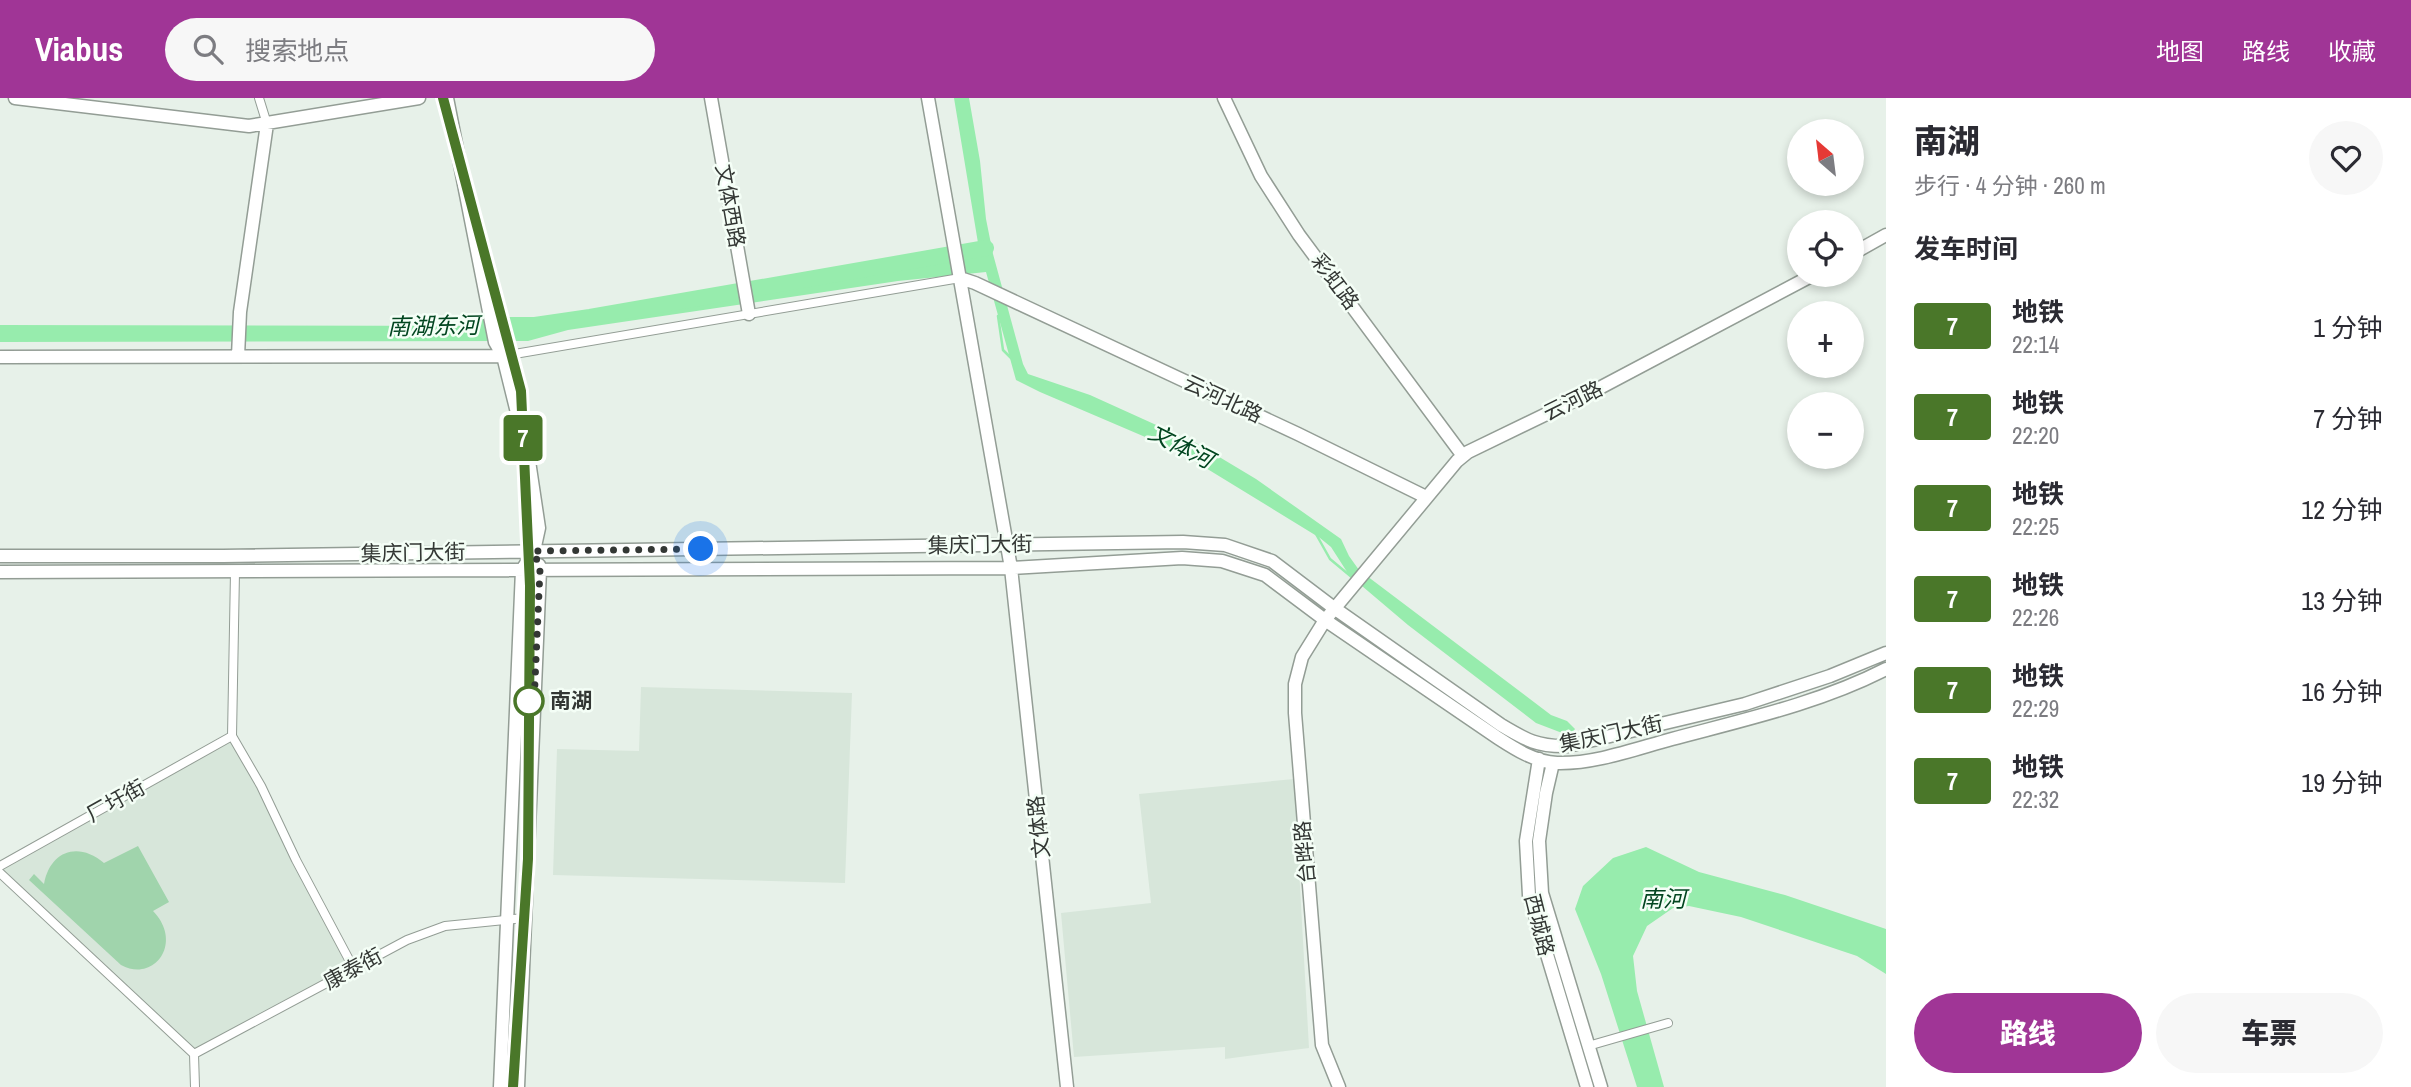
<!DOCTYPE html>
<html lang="zh">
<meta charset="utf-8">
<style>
body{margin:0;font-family:"Archivo Narrow","Noto Sans SC",sans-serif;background:#f7f7f7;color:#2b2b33;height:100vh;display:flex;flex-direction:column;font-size:26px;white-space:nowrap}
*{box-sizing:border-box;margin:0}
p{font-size:23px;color:#7c7c81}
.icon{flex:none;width:38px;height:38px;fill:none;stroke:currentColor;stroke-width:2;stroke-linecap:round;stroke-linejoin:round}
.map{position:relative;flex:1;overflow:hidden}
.panel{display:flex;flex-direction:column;background:#fff;width:525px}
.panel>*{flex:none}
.badge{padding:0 14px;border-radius:5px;font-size:24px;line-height:46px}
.needle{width:46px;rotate:332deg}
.controls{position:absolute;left:1787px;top:21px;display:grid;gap:14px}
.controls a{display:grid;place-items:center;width:77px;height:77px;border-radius:50%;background:#fff;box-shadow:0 4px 10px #0003;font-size:35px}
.you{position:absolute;width:35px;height:35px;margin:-18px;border:5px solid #fff;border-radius:50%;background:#1a73e8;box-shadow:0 0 0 10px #1a73e833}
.map>.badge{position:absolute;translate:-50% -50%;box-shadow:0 0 0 4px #fff}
h2{padding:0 28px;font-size:26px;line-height:63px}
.round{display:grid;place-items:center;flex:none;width:74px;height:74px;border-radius:37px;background:#f7f7f7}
.overview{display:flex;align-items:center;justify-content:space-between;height:119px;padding:0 28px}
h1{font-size:33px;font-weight:800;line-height:52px}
.action{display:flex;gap:14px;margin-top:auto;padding:14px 28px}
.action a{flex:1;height:80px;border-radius:42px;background:#a03596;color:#fff;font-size:28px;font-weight:800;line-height:80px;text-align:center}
.action a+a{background:#f7f7f7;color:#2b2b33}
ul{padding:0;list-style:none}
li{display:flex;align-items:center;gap:21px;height:91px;padding:0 28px}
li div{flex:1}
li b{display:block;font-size:26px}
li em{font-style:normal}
li .badge{min-width:77px;font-weight:700;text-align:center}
header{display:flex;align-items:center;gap:42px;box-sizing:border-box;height:98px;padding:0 35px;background:#a03596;color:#fff}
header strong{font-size:33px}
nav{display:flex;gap:38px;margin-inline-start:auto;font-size:24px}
.search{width:490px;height:63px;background:#f7f7f7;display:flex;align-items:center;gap:18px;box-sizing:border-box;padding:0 24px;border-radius:38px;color:#7c7c81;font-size:26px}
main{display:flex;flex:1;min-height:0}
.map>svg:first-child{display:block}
.built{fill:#d7e6da}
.green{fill:#a0d4ac}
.water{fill:#97ecad}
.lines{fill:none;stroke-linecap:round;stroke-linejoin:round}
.stream{stroke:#97ecad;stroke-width:2.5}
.river{stroke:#97ecad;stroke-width:16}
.street-casing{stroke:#939d95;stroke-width:10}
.secondary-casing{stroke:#939d95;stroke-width:15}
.street{stroke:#fff;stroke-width:8}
.secondary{stroke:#fff;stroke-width:12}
.line-casing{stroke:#fff;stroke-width:16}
.line{stroke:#4a7729;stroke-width:10}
.walk{stroke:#333734;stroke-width:7;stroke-dasharray:0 12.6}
.stop-dot{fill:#fff;stroke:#4a7729;stroke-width:3.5}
.labels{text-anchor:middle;stroke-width:5;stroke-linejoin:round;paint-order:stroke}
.street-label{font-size:21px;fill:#333734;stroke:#f4fef6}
.stop-label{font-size:21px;font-weight:bold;fill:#333734;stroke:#f4fef6;text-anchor:start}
.water-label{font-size:23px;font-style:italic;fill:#024620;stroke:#f4fef6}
</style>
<header>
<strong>Viabus</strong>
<div class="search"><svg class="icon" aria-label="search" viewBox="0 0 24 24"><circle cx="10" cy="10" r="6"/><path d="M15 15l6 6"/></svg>搜索地点</div>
<nav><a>地图</a><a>路线</a><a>收藏</a></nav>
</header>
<main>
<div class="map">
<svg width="1886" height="989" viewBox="0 0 1886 989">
<rect width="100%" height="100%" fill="#e7f1e9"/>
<!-- built -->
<path class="built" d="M641,589L852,595L845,785L553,777L557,651L639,653Z
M232,638L354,871L194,956L0,775V768Z
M1294,681L1309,950L1225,961V949L1074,959L1061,815L1151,805L1139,696Z"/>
<!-- green -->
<path class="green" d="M138,748L169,804L153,813C184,845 154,885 121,867L29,782L34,776L44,786C50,753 78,743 104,765Z"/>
<!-- water -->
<path class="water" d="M954,0H969L980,63L986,121L993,156L1023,266L1028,276L1090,297L1196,345L1256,381L1341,441L1349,458L1359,472L1551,617L1567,623L1575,631L1570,638L1536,625L1408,527L1349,477L1331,449L1320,440L1178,353L1040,294L1016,282L986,174L898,183L568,232L528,243L0,244V227L549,228L879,169L977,155L979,151Z
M1646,749L1699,774L1785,797L1886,831V876L1857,858L1741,819L1689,808L1673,810L1647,828L1633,858L1637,893L1664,989H1637L1601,876L1575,811L1583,788L1613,760Z"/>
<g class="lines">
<!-- stream -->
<path class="stream" d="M998,218L1003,252L1011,260
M1316,436L1330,461L1354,481"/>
<!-- river -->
<path class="river" d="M477,227H535L590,219L986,150"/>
<defs>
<path id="street" d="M259,0L267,26
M503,258L960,180
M235,474L232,638L261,688L296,762L354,871
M0,768L232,638
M0,775L194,956
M1588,948L1668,925
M194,956L407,842L445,828L524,820
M194,956L195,989"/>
<path id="secondary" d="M15,0L249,28L419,0
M447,0L495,244L503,258L529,363L539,430L534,453L522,472L500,989
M711,0L749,216
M928,0L1011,470L1067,989
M1224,0L1261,78L1299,137L1463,358
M1852,156L1886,137
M960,180L975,185L1298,336L1426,399
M238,258L240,214L267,26
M0,259L503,258
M0,458H223L1183,444L1225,447L1272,463L1334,510L1501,627C1526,642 1538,649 1568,648L1745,606L1830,578L1886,555
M0,474L1011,470L1182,460L1222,463L1265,477L1325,522L1498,640C1515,651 1535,664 1557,665C1595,666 1635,651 1672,641C1743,622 1820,605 1886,571
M1539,661L1526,743L1529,797L1587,989
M1553,665L1546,695L1539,743L1542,795L1601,989
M518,989L540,472L539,467
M1339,989L1322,947L1295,615V586L1302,559L1325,522L1457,363L1468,354L1592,294L1813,177"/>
</defs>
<!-- street casing -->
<use href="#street" class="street-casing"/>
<!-- secondary casing -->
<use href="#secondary" class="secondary-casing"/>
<!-- street -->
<use href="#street" class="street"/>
<!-- secondary -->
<use href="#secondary" class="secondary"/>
</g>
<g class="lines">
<defs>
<path id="line" d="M443,0L521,293L530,488L528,761L513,989"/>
</defs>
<!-- line casing -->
<use href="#line" class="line-casing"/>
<!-- line -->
<use href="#line" class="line"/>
<!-- walk -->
<path class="walk" d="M529,603L534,606L540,472L534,453L701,451"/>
</g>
<!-- markers -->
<circle class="stop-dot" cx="529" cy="603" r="14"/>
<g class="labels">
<!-- street labels -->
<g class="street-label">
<text transform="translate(730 108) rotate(80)" y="7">文体西路</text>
<text transform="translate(1335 184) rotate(53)" y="7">彩虹路</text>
<text transform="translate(1223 301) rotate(25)" y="7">云河北路</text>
<text transform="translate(1573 303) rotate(-26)" y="7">云河路</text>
<text transform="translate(980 447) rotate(-1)" y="7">集庆门大街</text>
<text transform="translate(413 455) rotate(-1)" y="7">集庆门大街</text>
<text transform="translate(1611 636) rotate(-12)" y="7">集庆门大街</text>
<text transform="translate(116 703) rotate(-29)" y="7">厂圩街</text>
<text transform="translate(1039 729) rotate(-96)" y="7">文体路</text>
<text transform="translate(1305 754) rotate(-95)" y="7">台晔路</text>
<text transform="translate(1539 827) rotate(76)" y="7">西城路</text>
<text transform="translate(353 871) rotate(-28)" y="7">康泰街</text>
</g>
<!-- stop labels -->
<g class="stop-label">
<text x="550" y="610">南湖</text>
</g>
<!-- water labels -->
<g class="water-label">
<text transform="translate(433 228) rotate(-1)" y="8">南湖东河</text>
<text transform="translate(1181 348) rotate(27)" y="8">文体河</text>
<text x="1663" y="809">南河</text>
</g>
</g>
</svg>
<div class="controls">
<a><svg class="needle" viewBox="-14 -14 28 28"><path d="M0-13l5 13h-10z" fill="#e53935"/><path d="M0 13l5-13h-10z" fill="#7c7c81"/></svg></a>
<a><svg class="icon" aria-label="locate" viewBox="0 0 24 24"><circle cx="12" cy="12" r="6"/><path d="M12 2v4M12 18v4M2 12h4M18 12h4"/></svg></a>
<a>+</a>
<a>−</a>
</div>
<div class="you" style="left:701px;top:451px"></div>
<b class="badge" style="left:523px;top:340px;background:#4a7729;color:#fff">7</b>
</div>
<section class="panel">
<div class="overview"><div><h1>南湖</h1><p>步行 · 4 分钟 · 260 m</p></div><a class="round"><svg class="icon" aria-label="heart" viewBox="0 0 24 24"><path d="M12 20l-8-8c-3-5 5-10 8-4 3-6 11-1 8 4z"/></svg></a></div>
<h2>发车时间</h2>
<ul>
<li><span class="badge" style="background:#4a7729;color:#fff">7</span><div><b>地铁</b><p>22:14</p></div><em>1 分钟</em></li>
<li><span class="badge" style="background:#4a7729;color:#fff">7</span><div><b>地铁</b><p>22:20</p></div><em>7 分钟</em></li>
<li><span class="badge" style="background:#4a7729;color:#fff">7</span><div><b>地铁</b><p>22:25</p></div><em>12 分钟</em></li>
<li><span class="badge" style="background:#4a7729;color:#fff">7</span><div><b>地铁</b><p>22:26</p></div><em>13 分钟</em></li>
<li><span class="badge" style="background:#4a7729;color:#fff">7</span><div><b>地铁</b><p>22:29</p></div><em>16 分钟</em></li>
<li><span class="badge" style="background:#4a7729;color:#fff">7</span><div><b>地铁</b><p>22:32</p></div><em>19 分钟</em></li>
</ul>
<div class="action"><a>路线</a><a>车票</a></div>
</section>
</main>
